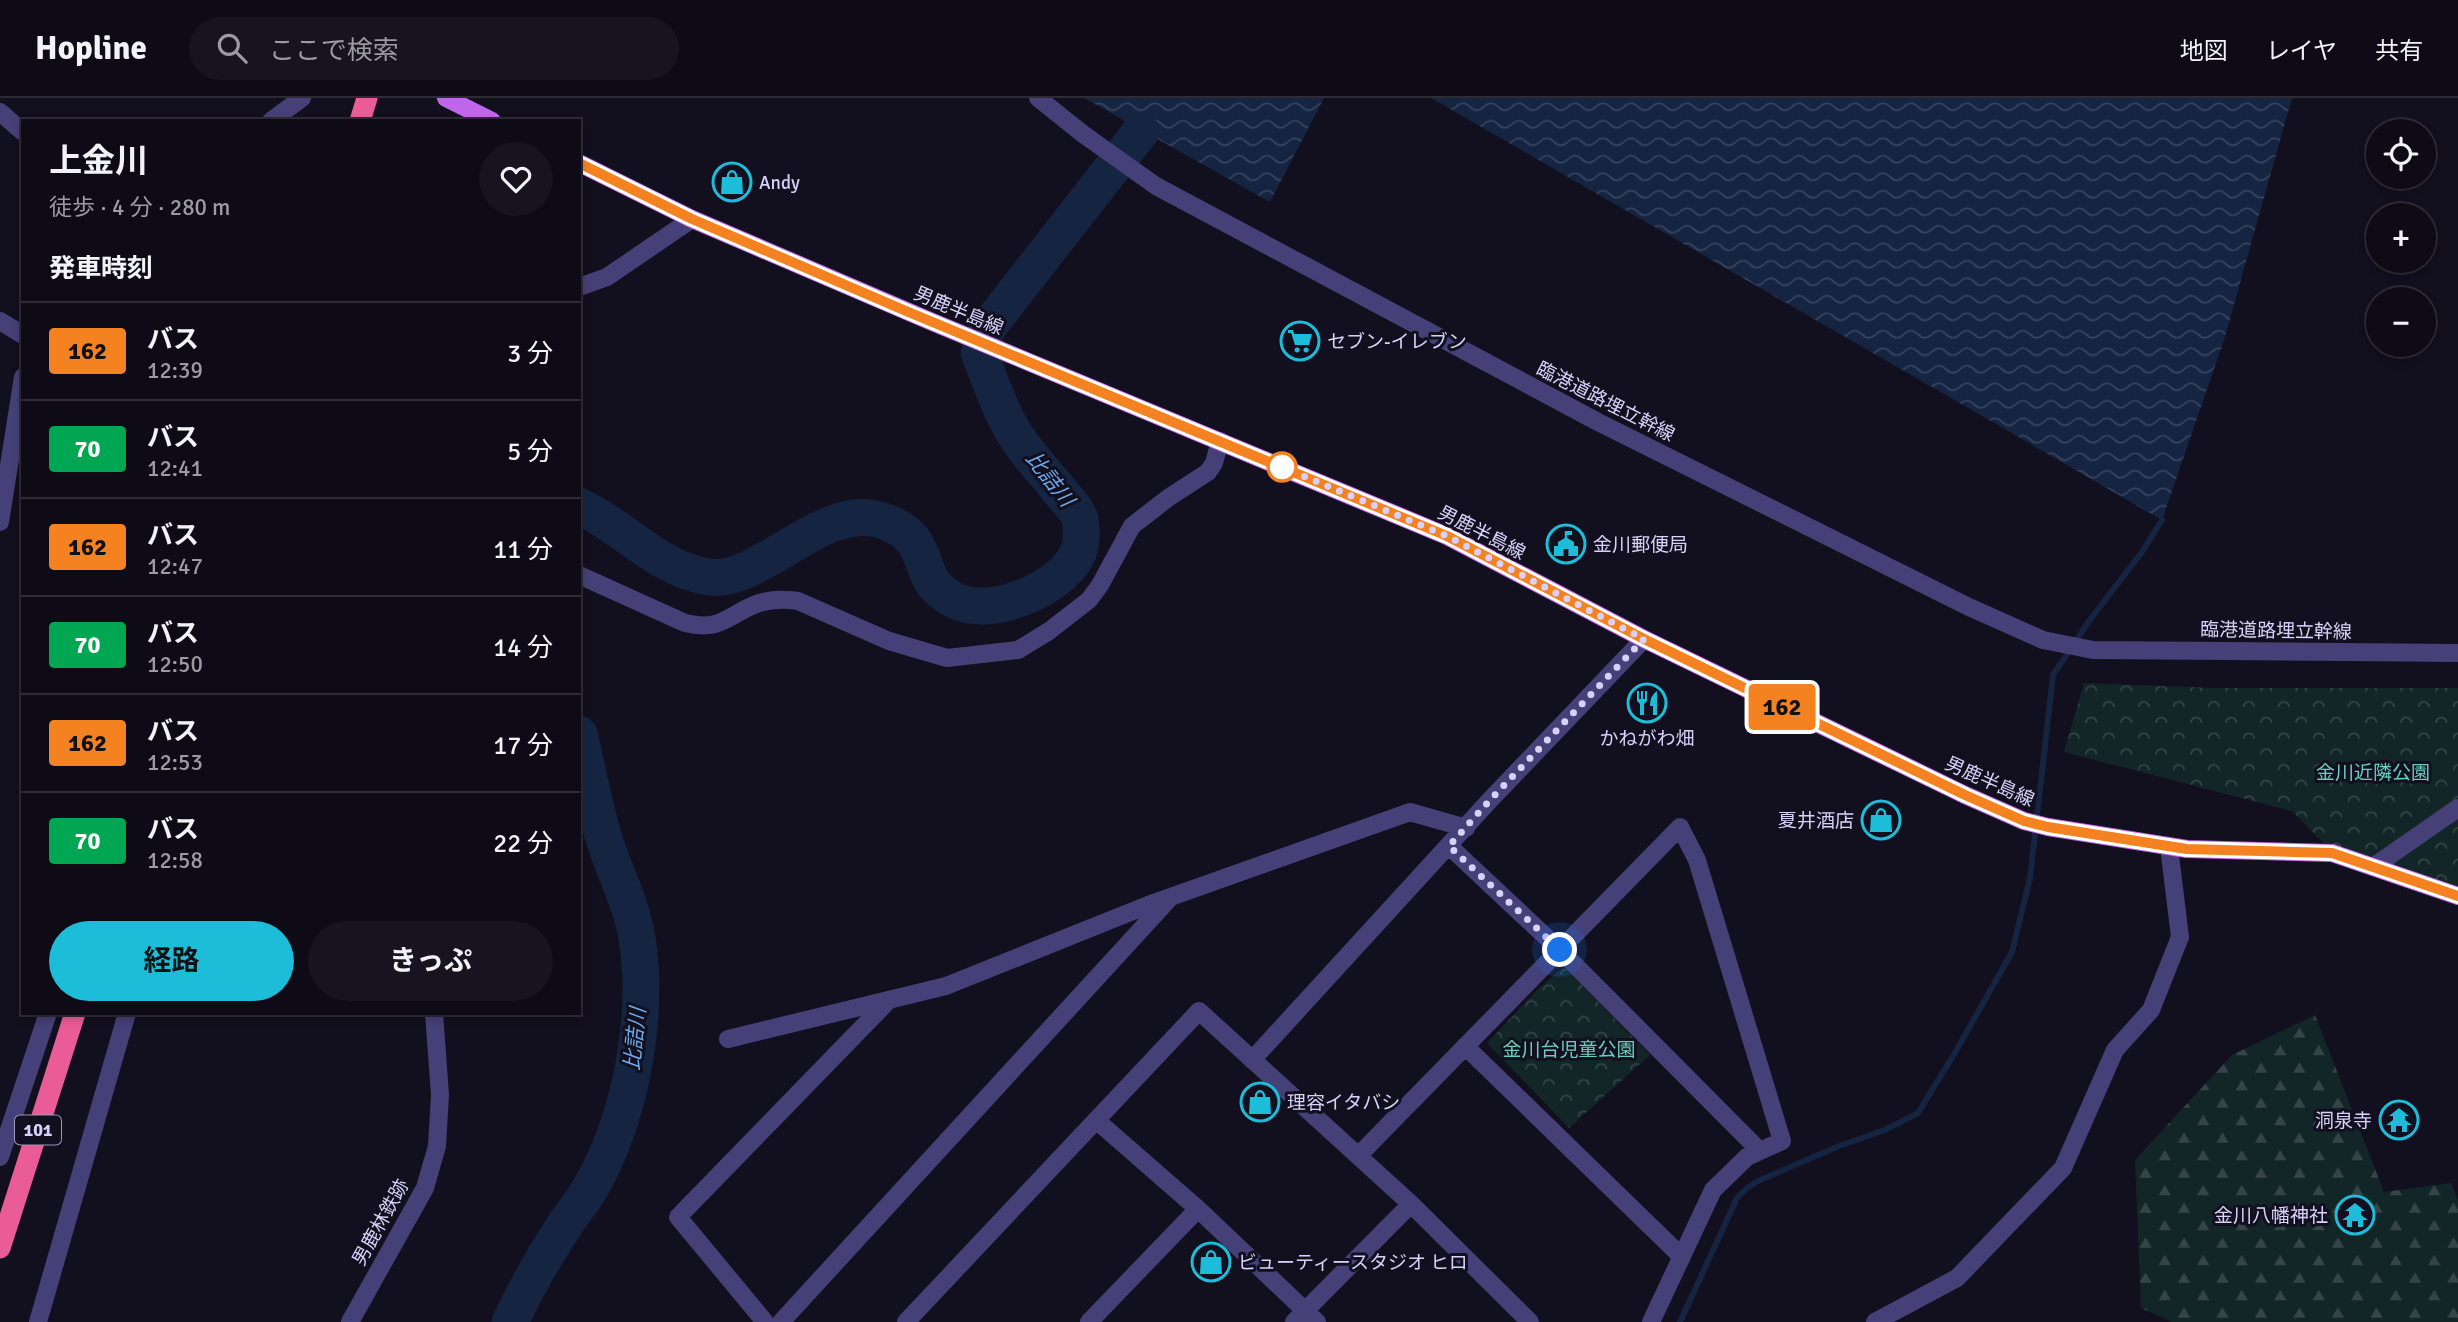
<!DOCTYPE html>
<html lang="ja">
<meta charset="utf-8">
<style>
body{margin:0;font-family:Signika,"Noto Sans JP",sans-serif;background:#17141f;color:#f1f3f6;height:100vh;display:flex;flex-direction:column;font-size:26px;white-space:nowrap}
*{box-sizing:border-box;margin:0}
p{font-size:23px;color:#9b9ba1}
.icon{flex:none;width:38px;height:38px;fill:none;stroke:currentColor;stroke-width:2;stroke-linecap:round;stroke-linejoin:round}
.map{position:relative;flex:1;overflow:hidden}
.details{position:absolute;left:21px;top:21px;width:560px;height:896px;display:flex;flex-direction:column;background:#0e0b16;border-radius:0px;box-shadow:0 4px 10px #0003,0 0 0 2px #2e2b35}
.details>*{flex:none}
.badge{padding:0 14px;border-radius:5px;font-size:24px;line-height:46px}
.controls{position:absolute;left:2366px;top:21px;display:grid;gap:14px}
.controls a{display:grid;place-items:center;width:70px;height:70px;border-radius:50%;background:#0e0b16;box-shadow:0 4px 10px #0003,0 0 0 2px #2e2b35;font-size:35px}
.you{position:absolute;width:35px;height:35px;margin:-18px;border:5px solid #fff;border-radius:50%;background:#1a73e8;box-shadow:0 0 0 10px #1a73e833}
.map>.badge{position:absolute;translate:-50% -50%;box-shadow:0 0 0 4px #fff}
h2{padding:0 28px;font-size:26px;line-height:63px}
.round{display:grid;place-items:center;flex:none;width:74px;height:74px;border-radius:37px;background:#17141f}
.headline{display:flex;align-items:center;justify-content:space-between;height:119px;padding:0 28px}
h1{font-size:33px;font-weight:700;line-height:52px}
.action{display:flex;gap:14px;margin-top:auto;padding:14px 28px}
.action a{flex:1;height:80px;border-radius:42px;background:#1dbdda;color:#111;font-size:28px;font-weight:700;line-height:80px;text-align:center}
.action a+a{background:#17141f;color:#f1f3f6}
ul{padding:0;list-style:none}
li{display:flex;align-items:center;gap:21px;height:98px;padding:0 28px;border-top:2px solid #2e2b35}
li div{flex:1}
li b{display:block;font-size:26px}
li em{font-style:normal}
li .badge{min-width:77px;font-weight:700;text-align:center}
header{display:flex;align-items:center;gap:42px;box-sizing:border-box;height:98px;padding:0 35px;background:#0e0b16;border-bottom:2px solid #2e2b35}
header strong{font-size:33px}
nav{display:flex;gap:38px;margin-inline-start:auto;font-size:24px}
.search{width:490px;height:63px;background:#17141f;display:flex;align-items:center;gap:18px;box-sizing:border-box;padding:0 24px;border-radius:38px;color:#9b9ba1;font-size:26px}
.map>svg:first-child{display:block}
.forest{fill:url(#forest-firs)}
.park{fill:url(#park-crowns)}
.water{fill:url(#water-waves)}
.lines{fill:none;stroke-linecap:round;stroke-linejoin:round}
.stream{stroke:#152441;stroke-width:6}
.river{stroke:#152441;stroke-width:37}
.minor{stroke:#454077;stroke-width:18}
.major{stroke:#c066eb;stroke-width:18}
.highway{stroke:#e95c98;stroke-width:21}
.line-casing{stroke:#fff;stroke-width:16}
.line{stroke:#f58220;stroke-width:10}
.walk{stroke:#d8d1f9;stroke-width:7;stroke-dasharray:0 12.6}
.stop-dot{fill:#fff;stroke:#f58220;stroke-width:3.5}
.labels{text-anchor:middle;stroke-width:6;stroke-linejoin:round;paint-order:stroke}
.shield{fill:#120f1e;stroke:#9d97b7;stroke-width:2}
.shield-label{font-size:18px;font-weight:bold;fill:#d8d1f9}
.poi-label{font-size:19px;fill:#d8d1f9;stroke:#120f1e;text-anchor:start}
.street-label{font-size:19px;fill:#d8d1f9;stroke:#120f1e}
.park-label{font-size:19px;fill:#67cfbb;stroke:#120f1e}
.water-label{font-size:21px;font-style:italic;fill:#6daaec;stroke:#120f1e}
</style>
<header>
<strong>Hopline</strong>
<div class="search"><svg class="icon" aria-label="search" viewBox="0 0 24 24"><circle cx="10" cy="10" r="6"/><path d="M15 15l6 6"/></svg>ここで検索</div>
<nav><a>地図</a><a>レイヤ</a><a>共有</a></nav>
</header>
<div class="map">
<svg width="2458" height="1224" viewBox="0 0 2458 1224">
<defs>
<pattern id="forest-firs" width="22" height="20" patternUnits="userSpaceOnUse" patternTransform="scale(1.75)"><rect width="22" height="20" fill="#132627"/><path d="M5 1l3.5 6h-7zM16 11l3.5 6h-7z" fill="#354447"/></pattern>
<pattern id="park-crowns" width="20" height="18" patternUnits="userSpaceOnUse" patternTransform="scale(1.75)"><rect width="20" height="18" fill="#132627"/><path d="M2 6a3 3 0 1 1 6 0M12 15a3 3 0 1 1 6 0" fill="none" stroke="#354447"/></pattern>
<pattern id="water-waves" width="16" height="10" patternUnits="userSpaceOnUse" patternTransform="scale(1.75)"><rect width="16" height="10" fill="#152441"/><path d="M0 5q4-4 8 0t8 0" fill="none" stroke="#36435d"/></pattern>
</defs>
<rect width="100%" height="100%" fill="#120f1e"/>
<!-- forest -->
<path class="forest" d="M2315,917L2384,1094L2451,1085L2458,1102V1224H2172L2141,1210L2135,1062L2232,957Z"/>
<!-- park -->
<path class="park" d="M2084,585L2214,590H2458V795L2331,753L2292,713L2064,654Z
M1564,869L1650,957L1569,1030L1487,945L1540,889Z"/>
<!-- water -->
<path class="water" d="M1084,0H1324L1270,104Z
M1431,0H2292L2224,242L2162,422Z"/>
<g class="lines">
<!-- stream -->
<path class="stream" d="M1680,1224L1737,1100L1747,1090L1758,1083L1839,1048L1885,1032L1918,1015L1956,953L2012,854L2030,780L2053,577L2092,519L2142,454L2162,422"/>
<!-- river -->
<path class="river" d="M579,408C623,428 659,472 709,479C757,486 815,413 870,420C886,422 906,431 915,445C930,470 922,483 952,501C987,522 1060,492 1077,457C1082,448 1082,431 1080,421C1078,413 1070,406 1065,399C1048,378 1022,351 1010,328C997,305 989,279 979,255L988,229L1141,33
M510,1224C525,1192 543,1161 562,1131C573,1114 588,1097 597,1078C632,1010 649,916 637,840C631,803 612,770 602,734C593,702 587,668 579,636"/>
<!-- minor -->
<path class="minor" d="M1038,0L1083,36L1156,88L1598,324L1969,509L2043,542L2093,552L2458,555
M0,14L23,34
M271,23L302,0
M579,189L607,179L692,121
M0,223L23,237
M0,424L23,279
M579,477L685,525C722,534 728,516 759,505C772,501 785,501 798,503L889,543L947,560L1018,552L1049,533L1089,502L1100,487L1132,428L1168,400L1208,374L1214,365L1220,343
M1449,748L1560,852L1760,1053
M2373,769L2458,710
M728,941L946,888L1148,807L1410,714L1466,730
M1465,948L1682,1159
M1252,962L1490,702L1644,541
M1096,1022L1198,1111
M1358,1058L1680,729L1697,762L1782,1043L1747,1059L1713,1092L1651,1224
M0,1059L48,915
M1411,1106L1530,1224
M38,1224L127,915
M350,1224L425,1090L437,1048L440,997L434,915
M765,1224L678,1119L888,903
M781,1224L1169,801
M906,1224L1199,913L1411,1106L1294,1224
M1089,1224L1198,1111L1317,1224
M1875,1224L1957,1180L2063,1070L2115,952L2151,912L2180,839L2169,749"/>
<!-- major -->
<path class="major" d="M446,0L492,23
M579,65L692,121L930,223L1447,438L1644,541L1965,697L2024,723L2048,729L2187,751L2332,755L2458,798"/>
<!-- highway -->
<path class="highway" d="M360,23L367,0
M0,1150L75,915"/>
</g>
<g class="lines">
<defs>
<path id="line" d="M579,65L692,121L906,213L1447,438L1644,541L1965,697L2024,723L2048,729L2187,751L2332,755L2458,798"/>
</defs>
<!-- line casing -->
<use href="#line" class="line-casing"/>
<!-- line -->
<use href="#line" class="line"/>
<!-- walk -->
<path class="walk" d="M1282,369L1270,364L1447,438L1644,541L1490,702L1449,748L1560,852"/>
</g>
<!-- icons -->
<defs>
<symbol id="shop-ring" viewBox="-11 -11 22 22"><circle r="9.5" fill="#120f1e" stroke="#1dbdda" stroke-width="1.5"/><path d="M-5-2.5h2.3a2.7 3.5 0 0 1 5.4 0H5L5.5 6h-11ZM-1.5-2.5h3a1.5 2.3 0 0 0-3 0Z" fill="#1dbdda"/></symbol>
<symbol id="supermarket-ring" viewBox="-11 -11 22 22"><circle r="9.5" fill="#120f1e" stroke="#1dbdda" stroke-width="1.5"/><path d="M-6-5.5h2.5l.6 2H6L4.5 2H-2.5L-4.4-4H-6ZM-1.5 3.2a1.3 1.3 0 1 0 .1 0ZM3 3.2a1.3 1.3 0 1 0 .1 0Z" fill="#1dbdda"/></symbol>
<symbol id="civic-ring" viewBox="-11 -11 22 22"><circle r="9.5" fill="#120f1e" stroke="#1dbdda" stroke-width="1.5"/><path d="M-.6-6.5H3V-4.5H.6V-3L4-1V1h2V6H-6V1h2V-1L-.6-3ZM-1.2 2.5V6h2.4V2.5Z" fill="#1dbdda"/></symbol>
<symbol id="restaurant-ring" viewBox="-11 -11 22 22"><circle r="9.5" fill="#120f1e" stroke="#1dbdda" stroke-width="1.5"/><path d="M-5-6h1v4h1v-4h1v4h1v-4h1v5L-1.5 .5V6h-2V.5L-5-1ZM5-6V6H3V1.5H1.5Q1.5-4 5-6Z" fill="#1dbdda"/></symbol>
<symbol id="temple-ring" viewBox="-11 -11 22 22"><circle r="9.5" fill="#120f1e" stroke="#1dbdda" stroke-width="1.5"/><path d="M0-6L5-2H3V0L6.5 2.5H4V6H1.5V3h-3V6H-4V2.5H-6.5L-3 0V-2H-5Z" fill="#1dbdda"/></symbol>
</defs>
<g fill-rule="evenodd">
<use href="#shop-ring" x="710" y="62" width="44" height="44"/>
<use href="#supermarket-ring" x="1278" y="221" width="44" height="44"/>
<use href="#civic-ring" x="1544" y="424" width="44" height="44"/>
<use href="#restaurant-ring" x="1625" y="583" width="44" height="44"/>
<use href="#shop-ring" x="1859" y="700" width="44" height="44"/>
<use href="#shop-ring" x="1238" y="982" width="44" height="44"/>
<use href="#temple-ring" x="2377" y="1000" width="44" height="44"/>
<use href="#temple-ring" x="2333" y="1095" width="44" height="44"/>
<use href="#shop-ring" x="1189" y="1142" width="44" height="44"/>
</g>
<!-- markers -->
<circle class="stop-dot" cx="1282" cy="369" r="14"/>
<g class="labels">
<!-- shield labels -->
<rect class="shield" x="15" y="1017.5" width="46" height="29" rx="5"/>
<g class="shield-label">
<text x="38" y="1038">101</text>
</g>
<!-- poi labels -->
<g class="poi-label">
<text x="759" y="91">Andy</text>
<text x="1327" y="250">セブン-イレブン</text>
<text x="1593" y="453">金川郵便局</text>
<text x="1647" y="647" text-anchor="middle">かねがわ畑</text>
<text x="1854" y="729" text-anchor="end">夏井酒店</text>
<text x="1287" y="1011">理容イタバシ</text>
<text x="2372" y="1029" text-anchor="end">洞泉寺</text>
<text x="2328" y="1124" text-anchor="end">金川八幡神社</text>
<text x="1238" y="1171">ビューティースタジオ ヒロ</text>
</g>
<!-- street labels -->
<g class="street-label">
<text transform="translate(959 212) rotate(23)" y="7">男鹿半島線</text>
<text transform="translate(1606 303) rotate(27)" y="7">臨港道路埋立幹線</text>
<text transform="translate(1482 434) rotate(27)" y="7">男鹿半島線</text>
<text transform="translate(2276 532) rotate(1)" y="7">臨港道路埋立幹線</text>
<text transform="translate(1990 683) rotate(24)" y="7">男鹿半島線</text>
<text transform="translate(380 1124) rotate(-61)" y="7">男鹿林鉄跡</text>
</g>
<!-- park labels -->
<g class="park-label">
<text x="2373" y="681">金川近隣公園</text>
<text x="1569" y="958">金川台児童公園</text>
</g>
<!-- water labels -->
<g class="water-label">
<text transform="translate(1050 381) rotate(52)" y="7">比詰川</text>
<text transform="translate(635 941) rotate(-84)" y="7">比詰川</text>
</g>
</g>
</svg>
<div class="controls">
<a><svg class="icon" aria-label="locate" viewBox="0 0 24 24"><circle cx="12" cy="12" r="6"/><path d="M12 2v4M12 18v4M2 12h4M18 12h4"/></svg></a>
<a>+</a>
<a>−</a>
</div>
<div class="you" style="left:1560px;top:852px"></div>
<b class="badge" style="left:1782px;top:609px;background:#f58220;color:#111">162</b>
<section class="details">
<div class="headline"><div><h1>上金川</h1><p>徒歩 · 4 分 · 280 m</p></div><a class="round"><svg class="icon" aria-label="heart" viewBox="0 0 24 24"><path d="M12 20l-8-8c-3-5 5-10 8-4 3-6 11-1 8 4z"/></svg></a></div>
<h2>発車時刻</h2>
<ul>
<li><span class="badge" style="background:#f58220;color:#111">162</span><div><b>バス</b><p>12:39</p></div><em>3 分</em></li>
<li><span class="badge" style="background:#00a651;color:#fff">70</span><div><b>バス</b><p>12:41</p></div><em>5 分</em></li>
<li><span class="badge" style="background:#f58220;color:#111">162</span><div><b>バス</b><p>12:47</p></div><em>11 分</em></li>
<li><span class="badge" style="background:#00a651;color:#fff">70</span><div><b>バス</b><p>12:50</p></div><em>14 分</em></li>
<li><span class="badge" style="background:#f58220;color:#111">162</span><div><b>バス</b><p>12:53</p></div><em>17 分</em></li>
<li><span class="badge" style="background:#00a651;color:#fff">70</span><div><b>バス</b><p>12:58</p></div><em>22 分</em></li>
</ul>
<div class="action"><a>経路</a><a>きっぷ</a></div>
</section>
</div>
